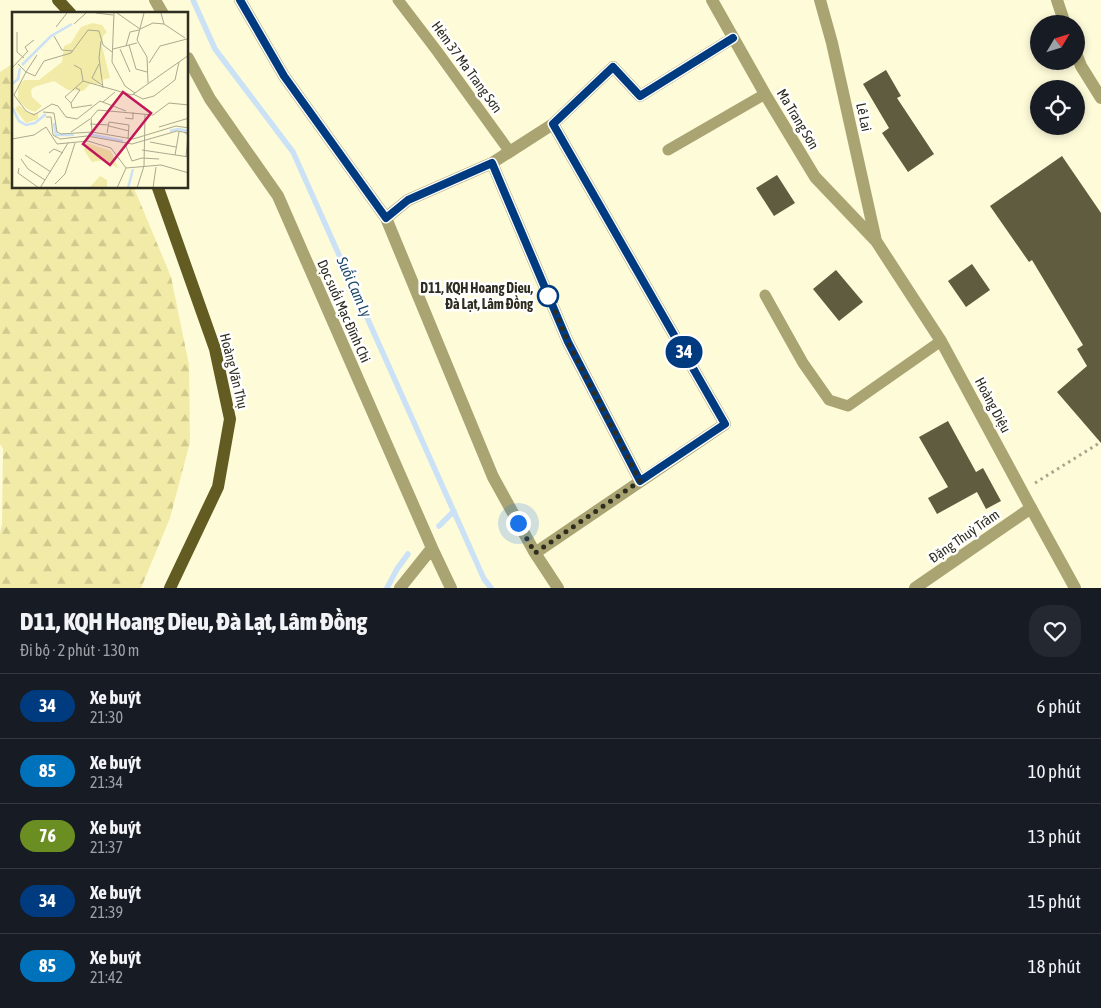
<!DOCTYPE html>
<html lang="vi">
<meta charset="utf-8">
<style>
body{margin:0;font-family:"Asap Condensed",sans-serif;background:#242831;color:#f1f3f6;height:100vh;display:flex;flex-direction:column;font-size:19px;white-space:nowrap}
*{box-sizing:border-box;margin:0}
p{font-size:16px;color:#9ea1a6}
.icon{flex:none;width:28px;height:28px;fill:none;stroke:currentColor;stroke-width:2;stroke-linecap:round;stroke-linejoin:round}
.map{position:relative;height:588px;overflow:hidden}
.details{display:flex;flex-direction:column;background:#171b24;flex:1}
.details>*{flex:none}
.badge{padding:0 10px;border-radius:16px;font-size:18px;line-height:32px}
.needle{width:32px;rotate:52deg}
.buttons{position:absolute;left:1030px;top:15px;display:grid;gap:10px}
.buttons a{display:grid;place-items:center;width:55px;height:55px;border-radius:50%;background:#171b24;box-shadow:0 2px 8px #0003;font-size:25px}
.you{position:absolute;width:25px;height:25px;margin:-12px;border:4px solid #fff;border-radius:50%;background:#1a73e8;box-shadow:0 0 0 8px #1a73e833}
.map>.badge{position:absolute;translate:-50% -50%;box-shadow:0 0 0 2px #fff}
.round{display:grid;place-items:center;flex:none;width:52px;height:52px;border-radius:20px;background:#242831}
.head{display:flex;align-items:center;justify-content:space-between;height:85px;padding:0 20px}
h1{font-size:24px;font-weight:800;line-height:38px}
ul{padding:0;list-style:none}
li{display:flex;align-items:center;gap:15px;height:65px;padding:0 20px;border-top:1px solid #363941}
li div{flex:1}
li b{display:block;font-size:19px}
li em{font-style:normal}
li .badge{min-width:55px;font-weight:700;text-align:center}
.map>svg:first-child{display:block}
.forest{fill:url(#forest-firs)}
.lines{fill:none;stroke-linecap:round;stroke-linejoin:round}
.stream{stroke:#cae1f6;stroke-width:5.5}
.building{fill:#5f5c3f}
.path{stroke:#a8a58c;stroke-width:3;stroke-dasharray:2.5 4;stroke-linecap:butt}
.service{stroke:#a9a471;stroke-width:11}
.minor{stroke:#a9a471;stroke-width:12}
.tertiary{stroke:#a9a471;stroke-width:12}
.primary{stroke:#625c22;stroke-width:12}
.line-casing{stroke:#fff;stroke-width:11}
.line{stroke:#003b80;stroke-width:8}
.walk{stroke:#2f2d20;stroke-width:5;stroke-dasharray:0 9}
.stop-dot{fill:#fff;stroke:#003b80;stroke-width:2.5}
.labels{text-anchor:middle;stroke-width:5;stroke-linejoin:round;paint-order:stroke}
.street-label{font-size:14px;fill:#2f2d20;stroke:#fff}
.stop-label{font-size:14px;font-weight:bold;fill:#2f2d20;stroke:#fff;text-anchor:end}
.water-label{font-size:15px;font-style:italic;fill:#1a4667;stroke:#fff}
.inset-river{fill:none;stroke:#cae1f6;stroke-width:2.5}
.inset-road{fill:none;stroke:#aba98f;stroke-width:1}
.view{fill:#c2185b;fill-opacity:0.15;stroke:#c2185b;stroke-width:2.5}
.inset-edge{fill:none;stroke:#2f2d20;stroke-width:2.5}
</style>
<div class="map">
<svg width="1101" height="588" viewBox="0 0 1101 588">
<defs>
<pattern id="forest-firs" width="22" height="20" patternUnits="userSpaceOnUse" patternTransform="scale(1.25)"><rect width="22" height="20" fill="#f2eba7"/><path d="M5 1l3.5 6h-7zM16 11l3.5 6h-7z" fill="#d0ca8f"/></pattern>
</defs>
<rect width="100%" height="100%" fill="#fefbd9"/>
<!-- forest -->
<path class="forest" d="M14,63V188H134L171,277L189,365L190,442L170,518L141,588H0V534L2,523L3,449L0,444V72Z"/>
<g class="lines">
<!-- stream -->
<path class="stream" d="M193,0L215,49L293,152L484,579L491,588
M439,526L454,511
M387,588L397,569L408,554"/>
</g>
<!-- building -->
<path class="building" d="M886,70L901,96L897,98L934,154L908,172L882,133L889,128L863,84Z
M1062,156L1101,213V443L1057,392L1087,366L1077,349L1083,345L1032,260L1029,262L990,206Z
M777,175L795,203L774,216L756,188Z
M972,264L990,290L966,307L948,281Z
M836,270L863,302L839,321L813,289Z
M948,421L976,472L983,468L1001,501L986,509L977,492L937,514L928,498L948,487L919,437Z"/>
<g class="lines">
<!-- path -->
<path class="path" d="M1035,483L1101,442"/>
<!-- service -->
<path class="service" d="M398,0L437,51L510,152
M668,150L765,94
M765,295L803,363L829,400L848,406L941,341"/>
<!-- minor -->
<path class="minor" d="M155,0L163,14
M240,0L284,76L386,218L493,477L535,553L558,588
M712,0L765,94L815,177L876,241L941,341L1031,508
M820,0L832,43L876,241
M1057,0L1065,24
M1076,53L1081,66L1101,98
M188,58L210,99L278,196L432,548L451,588
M553,124L613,67L640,96L733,38
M492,163L568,342L640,481
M386,218L408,200L492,163L553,124L725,424L535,553
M400,588L432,548"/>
<!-- tertiary -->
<path class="tertiary" d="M915,588L1031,508L1075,588"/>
<!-- primary -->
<path class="primary" d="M58,0L71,14
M158,188L215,349L230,419L218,487L170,588"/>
</g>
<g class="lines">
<defs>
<path id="line" d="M240,0L284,76L386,218L408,200L492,163L568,342L640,481L725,424L553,124L613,67L640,96L733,38"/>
</defs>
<!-- line casing -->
<use href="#line" class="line-casing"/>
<!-- line -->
<use href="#line" class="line"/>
<!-- walk -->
<path class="walk" d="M518,523L535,553L640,481L568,342L545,288L548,296"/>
</g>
<!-- markers -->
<circle class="stop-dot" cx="548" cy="296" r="10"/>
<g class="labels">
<!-- street labels -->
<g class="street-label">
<text transform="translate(467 67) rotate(54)" y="5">Hẻm 37 Ma Trang Sơn</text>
<text transform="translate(864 117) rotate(78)" y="5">Lê Lai</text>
<text transform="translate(798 119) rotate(59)" y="5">Ma Trang Sơn</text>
<text transform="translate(344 311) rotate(66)" y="5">Dọc suối Mạc Đĩnh Chi</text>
<text transform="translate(234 371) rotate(76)" y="5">Hoàng Văn Thụ</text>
<text transform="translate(993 405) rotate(62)" y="5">Hoàng Diệu</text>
<text transform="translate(964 536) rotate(-35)" y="5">Đặng Thuỳ Trâm</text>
</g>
<!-- stop labels -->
<g class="stop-label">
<text x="533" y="293">D11, KQH Hoang Dieu,<tspan x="533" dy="16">Đà Lạt, Lâm Đồng</tspan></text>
</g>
<!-- water labels -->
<g class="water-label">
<text transform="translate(354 287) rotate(66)" y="5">Suối Cam Ly</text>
</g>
</g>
<!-- overview -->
<g transform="translate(12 12)">
<rect width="176" height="176" fill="#fefbd9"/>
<path d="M80,11L90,13L95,20L91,24L90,34L98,66L89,68V72H78L71,79L56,78L42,69L22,75L19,78L20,85L30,94L23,100L15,97L6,88V74L12,68H27L50,50L52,34L59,31L69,15ZM75,131L99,139L106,156L92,148L80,150L72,138ZM88,164L95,168V176H77Z" fill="#f2eba7"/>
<path d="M7,93L16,101H26V107L14,111L3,97Z" fill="#f2eba7"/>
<path class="inset-river" d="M10,53L39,24L60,12M0,72L6,67L8,56M0,95L7,109L14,113L23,111L34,102M42,111L44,123H62M158,119L166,117L177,119M76,122L111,129M116,176L121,157"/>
<path class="inset-road" d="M84,1L101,3M102,1L100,50L113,74L123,81M105,1L128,17L141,11L152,12M132,1L125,28L135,45L136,71M149,1L152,12L173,26M62,12L74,1M44,15L55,1M5,20V40L12,46M42,24L50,38L61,39M89,29L87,46L91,76M117,33L124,57L135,60M114,34L118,20L127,18M101,37L125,31M108,37L118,60M16,40L13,35L22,28M100,40L91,33L87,19L76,18L59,41L32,49L23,64L14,60L2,83L14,99L22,103L40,92L46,94L54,105L65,107L88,89L114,99M137,51L148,34L175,27M6,52L14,60L25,43M87,52L80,66L90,73M62,53L69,57L71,69M0,56L16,39M64,76L68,78L59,91L60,96L80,93M121,82L131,87L142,84L163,68L167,50M91,90L103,80M59,91L53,85L71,69L120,83L177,43M31,100L42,101L45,120L49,122L80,120L121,127L164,114L177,116M34,105H39L41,123L48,127L75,124L120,132L165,119L177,121M113,106L121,107V100M78,112L97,113M97,114L117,119M147,115L177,106M59,120L78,107M80,120L79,106L86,98L141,103L157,91L177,93M172,120L176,123L174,145M95,121L97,110L117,113L116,127M0,127L22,123L34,115L45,132L76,129L99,136L114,156L149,153L177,161M138,130L164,135M113,132L120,149L130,146L147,147M130,138L177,145M37,141L42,137L51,141M13,143L39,160M163,143L167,120M9,147L16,157L33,168M7,156L6,161L27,176M43,172L53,162L63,131M28,176L56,131M105,176L114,156M125,176L132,154L133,102M141,176L144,155"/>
<path class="view" d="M111,80L139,101L98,153L71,132Z"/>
<rect width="176" height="176" class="inset-edge"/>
</g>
</svg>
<div class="buttons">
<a><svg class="needle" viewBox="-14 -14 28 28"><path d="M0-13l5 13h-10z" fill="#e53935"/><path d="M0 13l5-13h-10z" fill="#9ea1a6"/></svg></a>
<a><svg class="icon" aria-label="locate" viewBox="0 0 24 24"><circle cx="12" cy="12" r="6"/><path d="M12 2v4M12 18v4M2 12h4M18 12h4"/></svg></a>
</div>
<div class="you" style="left:518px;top:523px"></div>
<b class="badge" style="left:684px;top:352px;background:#003b80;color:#fff">34</b>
</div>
<section class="details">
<div class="head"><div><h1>D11, KQH Hoang Dieu, Đà Lạt, Lâm Đồng</h1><p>Đi bộ · 2 phút · 130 m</p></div><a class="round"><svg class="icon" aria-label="heart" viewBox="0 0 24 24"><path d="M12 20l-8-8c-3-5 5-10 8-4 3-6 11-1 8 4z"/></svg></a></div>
<ul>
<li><span class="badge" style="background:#003b80;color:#fff">34</span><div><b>Xe buýt</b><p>21:30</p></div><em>6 phút</em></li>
<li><span class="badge" style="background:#0072bc;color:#fff">85</span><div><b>Xe buýt</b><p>21:34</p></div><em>10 phút</em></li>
<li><span class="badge" style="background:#6b8e23;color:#fff">76</span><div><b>Xe buýt</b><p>21:37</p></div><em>13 phút</em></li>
<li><span class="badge" style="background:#003b80;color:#fff">34</span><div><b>Xe buýt</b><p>21:39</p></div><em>15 phút</em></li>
<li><span class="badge" style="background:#0072bc;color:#fff">85</span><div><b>Xe buýt</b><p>21:42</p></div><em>18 phút</em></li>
</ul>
</section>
